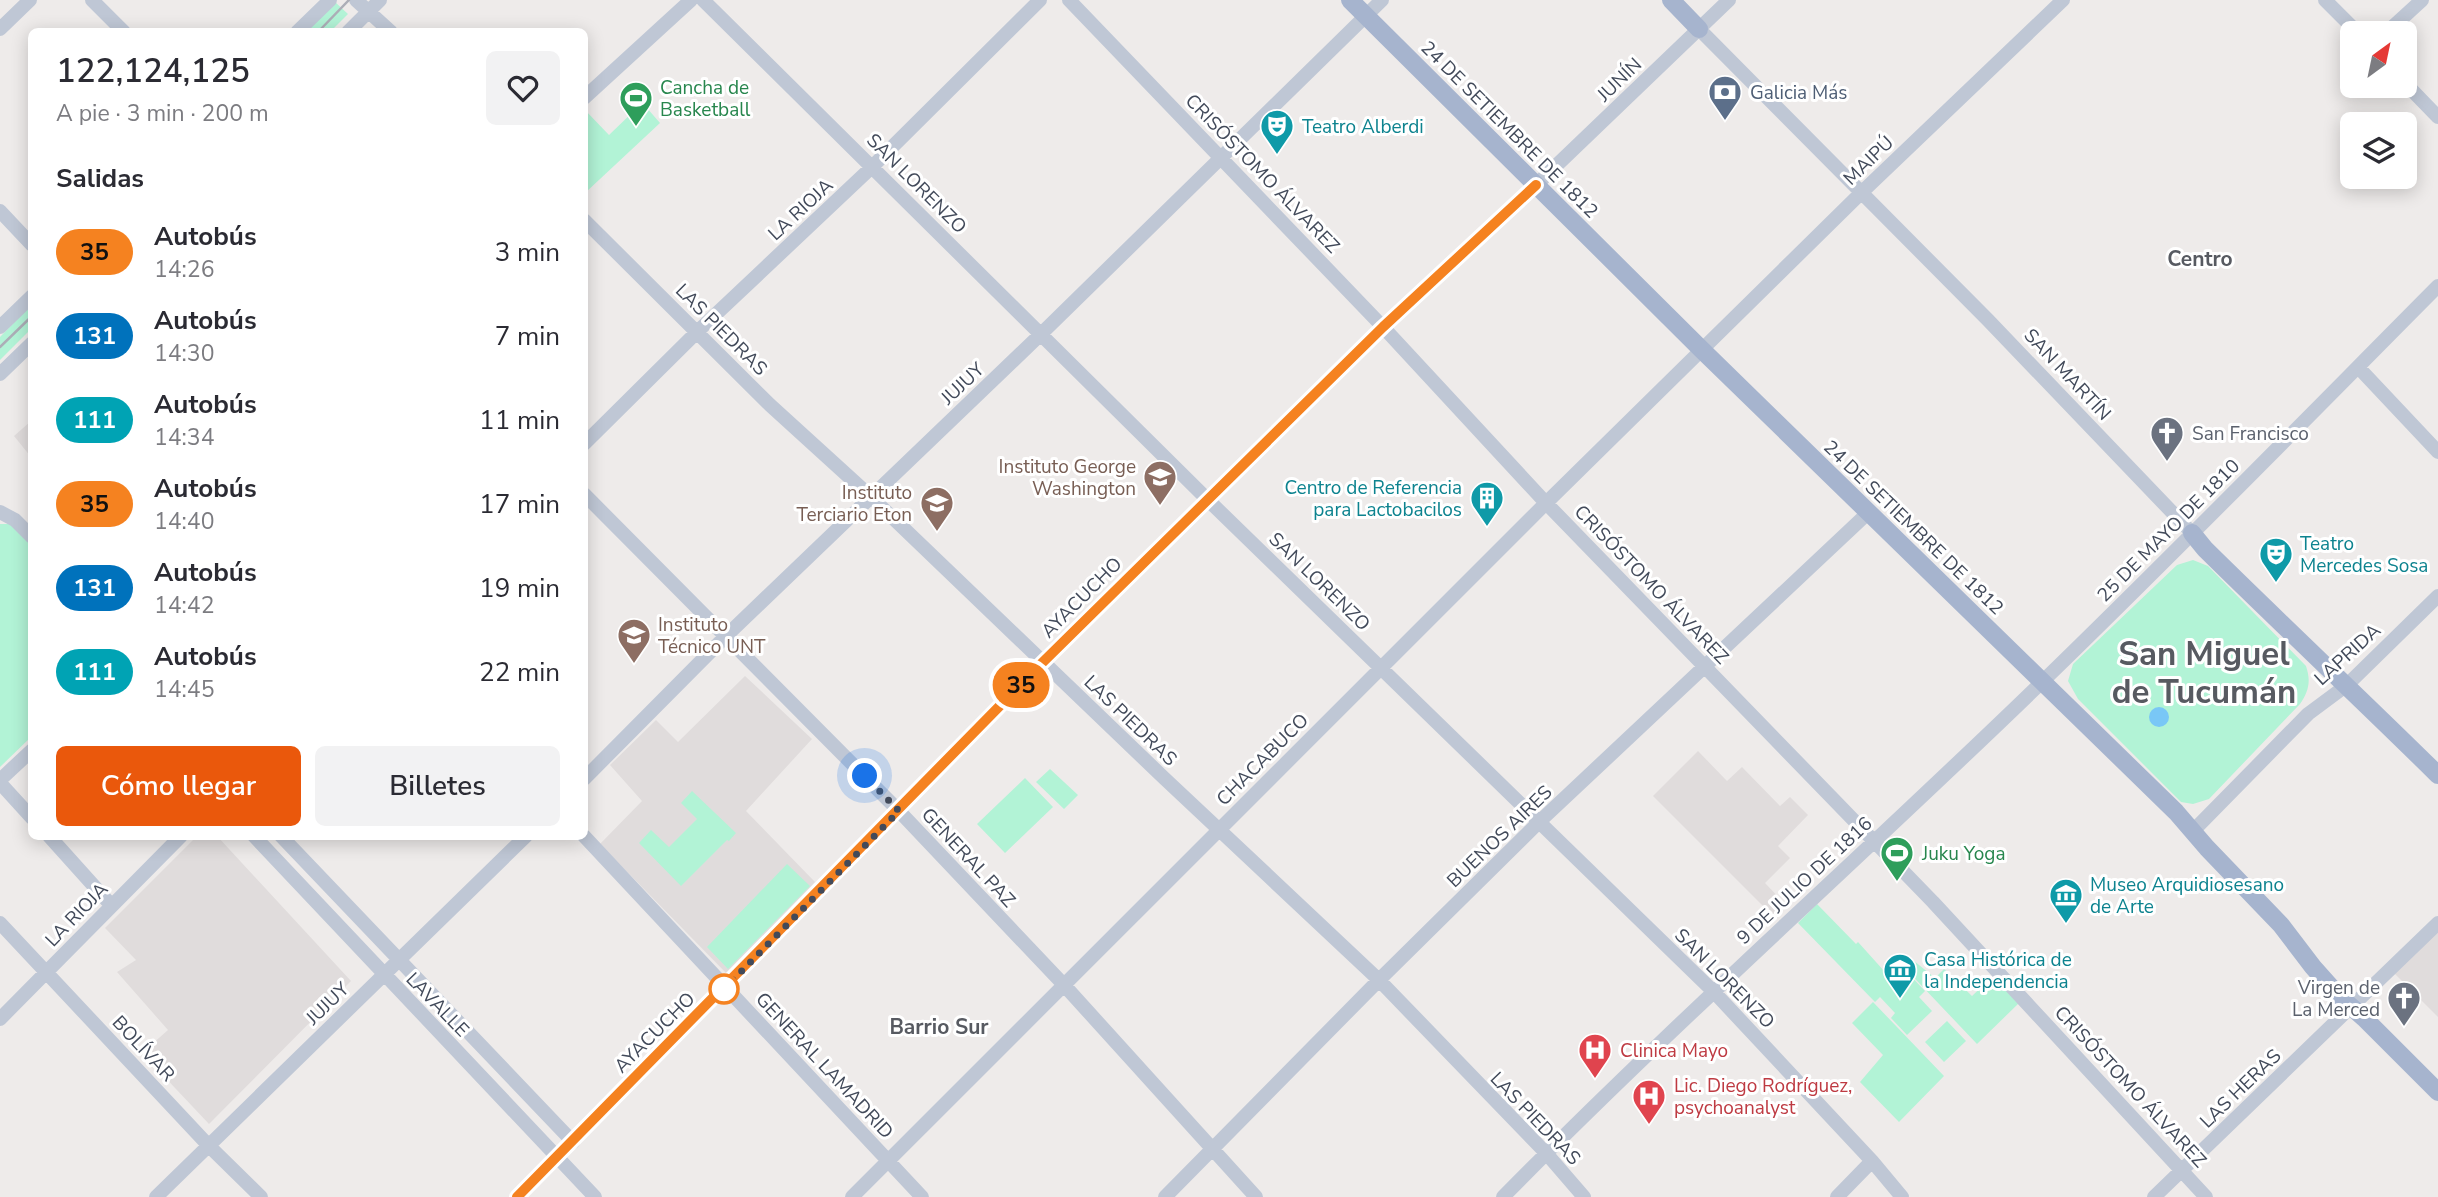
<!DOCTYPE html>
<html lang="es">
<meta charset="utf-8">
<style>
body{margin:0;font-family:"Nunito Sans",sans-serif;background:#f2f2f3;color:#2b2b33;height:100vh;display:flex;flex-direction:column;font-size:26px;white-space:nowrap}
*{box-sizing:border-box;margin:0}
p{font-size:23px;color:#7c7c81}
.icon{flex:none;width:38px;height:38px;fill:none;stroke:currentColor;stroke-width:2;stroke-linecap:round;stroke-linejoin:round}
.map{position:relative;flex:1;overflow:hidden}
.side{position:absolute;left:28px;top:28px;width:560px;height:812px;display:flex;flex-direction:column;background:#fff;border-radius:10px;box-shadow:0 4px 18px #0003}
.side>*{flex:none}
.badge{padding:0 14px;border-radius:23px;font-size:24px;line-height:46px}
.needle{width:46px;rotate:33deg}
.controls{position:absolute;left:2340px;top:21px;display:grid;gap:14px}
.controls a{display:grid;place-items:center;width:77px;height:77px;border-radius:10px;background:#fff;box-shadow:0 4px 18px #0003;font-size:35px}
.you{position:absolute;width:35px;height:35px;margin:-18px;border:5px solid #fff;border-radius:50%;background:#1a73e8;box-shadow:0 0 0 10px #1a73e833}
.map>.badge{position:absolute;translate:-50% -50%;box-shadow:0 0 0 4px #fff}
h2{padding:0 28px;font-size:26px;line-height:63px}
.round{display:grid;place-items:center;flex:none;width:74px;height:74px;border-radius:10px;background:#f2f2f3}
.overview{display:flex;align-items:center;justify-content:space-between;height:119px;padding:0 28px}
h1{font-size:33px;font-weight:600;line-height:52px}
.action{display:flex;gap:14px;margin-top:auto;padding:14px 28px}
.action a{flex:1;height:80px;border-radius:10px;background:#ea580c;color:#fff;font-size:28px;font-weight:600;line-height:80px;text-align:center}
.action a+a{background:#f2f2f3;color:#2b2b33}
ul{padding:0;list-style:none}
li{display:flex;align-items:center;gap:21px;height:84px;padding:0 28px}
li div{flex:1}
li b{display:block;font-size:26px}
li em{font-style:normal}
li .badge{min-width:77px;font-weight:700;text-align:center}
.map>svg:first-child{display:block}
.education{fill:#e0dcdc}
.green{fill:#b2f3d6}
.water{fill:#79c7f6}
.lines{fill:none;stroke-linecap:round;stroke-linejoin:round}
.minor{stroke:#bfc7d5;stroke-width:14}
.major{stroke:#a6b4ce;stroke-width:18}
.rail{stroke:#acaeb7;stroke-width:2.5}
.line-casing{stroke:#fff;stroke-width:16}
.line{stroke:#f58220;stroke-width:10}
.walk{stroke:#424a5a;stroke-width:7;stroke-dasharray:0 12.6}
.stop-dot{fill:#fff;stroke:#f58220;stroke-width:3.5}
.labels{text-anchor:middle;stroke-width:6;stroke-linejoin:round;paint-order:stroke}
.street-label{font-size:19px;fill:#424a5a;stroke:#fff}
.leisure-label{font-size:19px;fill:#27864d;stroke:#fff;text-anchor:start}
.service-label{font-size:19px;fill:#4e5e75;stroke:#fff;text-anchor:start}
.culture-label{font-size:19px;fill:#0d838f;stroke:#fff;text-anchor:start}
.worship-label{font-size:19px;fill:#5b616d;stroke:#fff;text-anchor:start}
.education-label{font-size:19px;fill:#785e54;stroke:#fff;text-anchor:end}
.health-label{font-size:19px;fill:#be3a42;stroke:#fff;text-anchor:start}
.neighbourhood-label{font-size:21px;font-weight:bold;fill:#575a61;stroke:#fff}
.town-label{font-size:33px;font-weight:bold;fill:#575a61;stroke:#fff}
</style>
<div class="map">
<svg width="2438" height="1197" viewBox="0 0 2438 1197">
<rect width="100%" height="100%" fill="#eeebea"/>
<!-- education -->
<path class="education" d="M31,421V457L14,436Z
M745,676L812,739L746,811L815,882L727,974L600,844L642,801L610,765L656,720L678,742Z
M1698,751L1727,781L1742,767L1780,806L1790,797L1808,815L1778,846L1790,858L1765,883L1787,906L1774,917L1653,796Z
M196,837H218L351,981L209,1124L142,1053L168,1030L117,972L136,960L105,928Z
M2438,929V1017L2393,972Z"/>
<!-- green -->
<path class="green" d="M335,2L348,14L331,31L305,32Z
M640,100L660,123L585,193V110L609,135L637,108L634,105Z
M31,305V329L0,360V337Z
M0,524H14L31,542V737L0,767Z
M2193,560L2208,566L2306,666C2311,681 2309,691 2300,704L2209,799L2193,804L2181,802L2078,699L2068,681L2073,664L2177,565Z
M1050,769L1078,795L1064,809L1036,782Z
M1025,778L1053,807L1005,853L977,824Z
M692,791L736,833L729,841L727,840L681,886L639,843L651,830L669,847L697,819L681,803Z
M787,864L810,886L728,969L707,947Z
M1817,904L1856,944L1858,942L1894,982L1906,971L1925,991L1919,997L1932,1011L1907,1035L1891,1018L1895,1013L1880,997L1875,1002L1798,923Z
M1908,956L1935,978L1944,969L1972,996L1992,977L2019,1003L1977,1044L1901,964Z
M1873,1002L1944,1076L1899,1122L1860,1082L1883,1055L1852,1023Z
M1947,1021L1966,1041L1944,1062L1925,1042Z"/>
<!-- water -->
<path class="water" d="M2149 717a10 10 0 1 1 20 0a10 10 0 1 1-20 0Z"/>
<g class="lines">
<!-- minor -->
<path class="minor" d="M92,0L124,32
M356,0L391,32
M703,0L1208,500L1714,992L1872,1161L1902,1197
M1069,0L1383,327L1546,503L1933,902L2206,1197
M2325,0L2358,33
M0,29L30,0
M1699,29L1988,320L2192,533
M297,32L330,0
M348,32L380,0
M2386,33L2422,0
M2404,82L2438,117
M584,98L691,0
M0,211L32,245
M584,220L770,405L870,496L1164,778L1379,980L1546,1153L1584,1197
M0,327L32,296
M2358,367L2438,452
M0,374L32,343
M584,444L698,331L873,166L1040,0
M584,494L899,811L1064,985L1256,1197
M0,512L15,520L32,537
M584,779L726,636L1042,333L1382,0
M0,780L32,750
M0,783L32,818
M2194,830L2308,714L2347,685L2438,596
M49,836L111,905
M254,836L595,1197
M281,836L573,1142
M584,836L922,1197
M0,923L209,1146L261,1197
M0,1019L181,836
M156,1197L526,836
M517,1197L1042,662L1383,327L1536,185L1729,0
M852,1197L1546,503L1861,193L2063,0
M1165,1197L1379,980L1539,822L1869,512
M1503,1197C1678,1019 1865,854 2044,680C2177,551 2307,418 2438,286
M1837,1197L1872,1161
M2154,1197L2438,923"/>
<!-- major -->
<path class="major" d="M1350,0L1702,350L2176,812L2207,848L2281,925L2313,967L2338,995L2364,1018L2438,1092
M1671,0L1699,29
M2192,533L2205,549C2282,625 2361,699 2438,775"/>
<!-- rail -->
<path class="rail" d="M318,32L349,0
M0,347L32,316"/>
</g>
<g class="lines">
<defs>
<path id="line" d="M517,1197L1042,663L1383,327L1536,185"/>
</defs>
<!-- line casing -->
<use href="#line" class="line-casing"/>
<!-- line -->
<use href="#line" class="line"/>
<!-- walk -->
<path class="walk" d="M724,989L899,811L865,776"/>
</g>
<!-- icons -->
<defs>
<symbol id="bank-pin" viewBox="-11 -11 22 30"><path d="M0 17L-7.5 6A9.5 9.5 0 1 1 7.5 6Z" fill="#5c6f8a" stroke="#fff"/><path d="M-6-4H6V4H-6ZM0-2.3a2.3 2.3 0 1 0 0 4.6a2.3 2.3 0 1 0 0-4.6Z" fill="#fff"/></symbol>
<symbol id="stadium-pin" viewBox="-11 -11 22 30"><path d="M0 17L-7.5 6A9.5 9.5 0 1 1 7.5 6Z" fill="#2e9e5b" stroke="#fff"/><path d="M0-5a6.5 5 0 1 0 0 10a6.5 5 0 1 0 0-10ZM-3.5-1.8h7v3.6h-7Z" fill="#fff"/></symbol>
<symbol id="theatre-pin" viewBox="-11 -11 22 30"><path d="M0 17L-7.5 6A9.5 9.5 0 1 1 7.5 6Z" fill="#0f9aa8" stroke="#fff"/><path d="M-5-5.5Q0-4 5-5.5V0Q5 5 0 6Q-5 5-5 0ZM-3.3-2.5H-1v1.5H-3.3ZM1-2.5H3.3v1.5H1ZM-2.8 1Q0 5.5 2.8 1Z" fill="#fff"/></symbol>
<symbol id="church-pin" viewBox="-11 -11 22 30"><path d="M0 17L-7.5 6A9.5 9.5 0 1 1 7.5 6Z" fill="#6b7280" stroke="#fff"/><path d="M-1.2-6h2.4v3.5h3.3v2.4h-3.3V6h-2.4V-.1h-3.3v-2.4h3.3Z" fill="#fff"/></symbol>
<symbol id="university-pin" viewBox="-11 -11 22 30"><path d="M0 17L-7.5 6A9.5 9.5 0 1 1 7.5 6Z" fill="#8d6e63" stroke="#fff"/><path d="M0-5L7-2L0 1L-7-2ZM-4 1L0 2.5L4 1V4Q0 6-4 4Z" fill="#fff"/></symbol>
<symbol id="building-pin" viewBox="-11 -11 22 30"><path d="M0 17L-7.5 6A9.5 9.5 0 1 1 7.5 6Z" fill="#0f9aa8" stroke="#fff"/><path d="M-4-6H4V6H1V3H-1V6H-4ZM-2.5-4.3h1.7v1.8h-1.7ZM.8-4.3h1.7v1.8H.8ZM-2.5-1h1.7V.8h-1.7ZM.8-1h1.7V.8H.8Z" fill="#fff"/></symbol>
<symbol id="museum-pin" viewBox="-11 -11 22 30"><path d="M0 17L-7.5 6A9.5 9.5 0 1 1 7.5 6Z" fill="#0f9aa8" stroke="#fff"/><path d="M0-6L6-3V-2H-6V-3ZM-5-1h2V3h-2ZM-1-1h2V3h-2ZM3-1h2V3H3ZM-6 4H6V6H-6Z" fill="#fff"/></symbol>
<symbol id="hospital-pin" viewBox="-11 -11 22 30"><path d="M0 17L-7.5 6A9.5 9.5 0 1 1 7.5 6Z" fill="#e0444e" stroke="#fff"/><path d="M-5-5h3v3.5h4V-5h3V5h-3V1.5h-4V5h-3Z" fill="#fff"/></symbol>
</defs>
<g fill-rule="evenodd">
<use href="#bank-pin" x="1706" y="73" width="38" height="52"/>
<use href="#stadium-pin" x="617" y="79" width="38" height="52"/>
<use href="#theatre-pin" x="1258" y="107" width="38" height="52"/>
<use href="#church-pin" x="2148" y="414" width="38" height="52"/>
<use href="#university-pin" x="1141" y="458" width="38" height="52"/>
<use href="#building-pin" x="1468" y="479" width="38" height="52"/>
<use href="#university-pin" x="918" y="484" width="38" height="52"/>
<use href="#theatre-pin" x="2257" y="535" width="38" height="52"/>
<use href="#university-pin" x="615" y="616" width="38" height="52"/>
<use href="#stadium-pin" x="1878" y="834" width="38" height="52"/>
<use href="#museum-pin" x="2047" y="876" width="38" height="52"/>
<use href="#museum-pin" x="1881" y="951" width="38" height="52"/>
<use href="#church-pin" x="2385" y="979" width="38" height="52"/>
<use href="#hospital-pin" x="1576" y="1031" width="38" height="52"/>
<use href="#hospital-pin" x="1630" y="1077" width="38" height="52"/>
</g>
<!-- markers -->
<circle class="stop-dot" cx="724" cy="989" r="14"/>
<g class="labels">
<!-- street labels -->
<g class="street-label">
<text transform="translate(1619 79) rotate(-44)" y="7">JUNÍN</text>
<text transform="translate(1510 129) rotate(45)" y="7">24 DE SETIEMBRE DE 1812</text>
<text transform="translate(1868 160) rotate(-44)" y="7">MAIPÚ</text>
<text transform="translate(1263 173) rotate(46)" y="7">CRISÓSTOMO ÁLVAREZ</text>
<text transform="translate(917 183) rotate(45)" y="7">SAN LORENZO</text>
<text transform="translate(800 209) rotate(-43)" y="7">LA RIOJA</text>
<text transform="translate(722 329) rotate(45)" y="7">LAS PIEDRAS</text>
<text transform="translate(2068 374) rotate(47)" y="7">SAN MARTÍN</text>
<text transform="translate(962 383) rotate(-43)" y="7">JUJUY</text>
<text transform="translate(1914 527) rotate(44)" y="7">24 DE SETIEMBRE DE 1812</text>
<text transform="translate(2168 530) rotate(-45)" y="7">25 DE MAYO DE 1810</text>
<text transform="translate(1320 581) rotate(44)" y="7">SAN LORENZO</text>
<text transform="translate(1652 584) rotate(46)" y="7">CRISÓSTOMO ÁLVAREZ</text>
<text transform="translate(1081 597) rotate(-45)" y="7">AYACUCHO</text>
<text transform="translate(2347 654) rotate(-42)" y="7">LAPRIDA</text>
<text transform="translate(1131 720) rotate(44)" y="7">LAS PIEDRAS</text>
<text transform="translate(1262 759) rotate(-45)" y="7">CHACABUCO</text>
<text transform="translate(1499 836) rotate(-44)" y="7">BUENOS AIRES</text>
<text transform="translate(969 857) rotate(47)" y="7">GENERAL PAZ</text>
<text transform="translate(1804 880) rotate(-43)" y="7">9 DE JULIO DE 1816</text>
<text transform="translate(76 914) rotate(-46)" y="7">LA RIOJA</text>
<text transform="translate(1725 978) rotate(45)" y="7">SAN LORENZO</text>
<text transform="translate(327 1003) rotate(-44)" y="7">JUJUY</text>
<text transform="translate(438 1004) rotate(46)" y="7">LAVALLE</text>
<text transform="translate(654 1032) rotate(-45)" y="7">AYACUCHO</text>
<text transform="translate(144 1048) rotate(47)" y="7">BOLÍVAR</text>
<text transform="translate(825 1065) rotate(47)" y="7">GENERAL LAMADRID</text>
<text transform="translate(2131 1086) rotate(47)" y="7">CRISÓSTOMO ÁLVAREZ</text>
<text transform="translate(2240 1088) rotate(-44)" y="7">LAS HERAS</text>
<text transform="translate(1536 1118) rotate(46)" y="7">LAS PIEDRAS</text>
</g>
<!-- leisure labels -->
<g class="leisure-label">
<text x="660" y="94">Cancha de<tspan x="660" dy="22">Basketball</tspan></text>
<text x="1922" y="860">Juku Yoga</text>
</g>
<!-- service labels -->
<g class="service-label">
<text x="1750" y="99">Galicia Más</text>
</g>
<!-- culture labels -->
<g class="culture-label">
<text x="1302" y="133">Teatro Alberdi</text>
<text x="1462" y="494" text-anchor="end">Centro de Referencia<tspan x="1462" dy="22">para Lactobacilos</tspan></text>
<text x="2300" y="550">Teatro<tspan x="2300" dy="22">Mercedes Sosa</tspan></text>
<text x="2090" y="891">Museo Arquidiosesano<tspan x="2090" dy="22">de Arte</tspan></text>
<text x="1924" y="966">Casa Histórica de<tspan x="1924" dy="22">la Independencia</tspan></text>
</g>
<!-- worship labels -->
<g class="worship-label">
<text x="2192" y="440">San Francisco</text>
<text x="2380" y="994" text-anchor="end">Virgen de<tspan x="2380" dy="22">La Merced</tspan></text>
</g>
<!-- education labels -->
<g class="education-label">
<text x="1136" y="473">Instituto George<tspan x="1136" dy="22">Washington</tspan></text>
<text x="912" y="499">Instituto<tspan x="912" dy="22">Terciario Eton</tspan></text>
<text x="658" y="631" text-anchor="start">Instituto<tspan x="658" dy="22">Técnico UNT</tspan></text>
</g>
<!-- health labels -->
<g class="health-label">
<text x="1620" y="1057">Clinica Mayo</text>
<text x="1674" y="1092">Lic. Diego Rodríguez,<tspan x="1674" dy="22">psychoanalyst</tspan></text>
</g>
<!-- neighbourhood labels -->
<g class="neighbourhood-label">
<text x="2200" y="266">Centro</text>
<text x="939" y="1034">Barrio Sur</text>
</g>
<!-- town labels -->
<g class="town-label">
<text x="2204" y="665">San Miguel<tspan x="2204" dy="38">de Tucumán</tspan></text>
</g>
</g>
</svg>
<div class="controls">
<a><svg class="needle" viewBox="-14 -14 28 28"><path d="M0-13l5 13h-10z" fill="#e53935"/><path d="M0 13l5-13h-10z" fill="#7c7c81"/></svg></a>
<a><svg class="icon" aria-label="layers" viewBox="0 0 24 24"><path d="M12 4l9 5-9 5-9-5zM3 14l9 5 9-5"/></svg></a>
</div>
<div class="you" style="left:865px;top:776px"></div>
<b class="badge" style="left:1021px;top:685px;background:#f58220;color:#111">35</b>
<section class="side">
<div class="overview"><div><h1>122,124,125</h1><p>A pie · 3 min · 200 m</p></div><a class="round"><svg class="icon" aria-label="heart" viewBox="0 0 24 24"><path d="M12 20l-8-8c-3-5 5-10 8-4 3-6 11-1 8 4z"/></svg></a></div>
<h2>Salidas</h2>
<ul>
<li><span class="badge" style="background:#f58220;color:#111">35</span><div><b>Autobús</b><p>14:26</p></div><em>3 min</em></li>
<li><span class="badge" style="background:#0072bc;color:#fff">131</span><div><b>Autobús</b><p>14:30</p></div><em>7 min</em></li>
<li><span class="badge" style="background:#00a3b4;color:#fff">111</span><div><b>Autobús</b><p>14:34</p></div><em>11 min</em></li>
<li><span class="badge" style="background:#f58220;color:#111">35</span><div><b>Autobús</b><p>14:40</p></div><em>17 min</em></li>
<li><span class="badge" style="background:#0072bc;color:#fff">131</span><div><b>Autobús</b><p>14:42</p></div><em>19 min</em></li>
<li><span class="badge" style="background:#00a3b4;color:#fff">111</span><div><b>Autobús</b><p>14:45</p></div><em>22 min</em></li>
</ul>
<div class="action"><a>Cómo llegar</a><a>Billetes</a></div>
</section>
</div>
